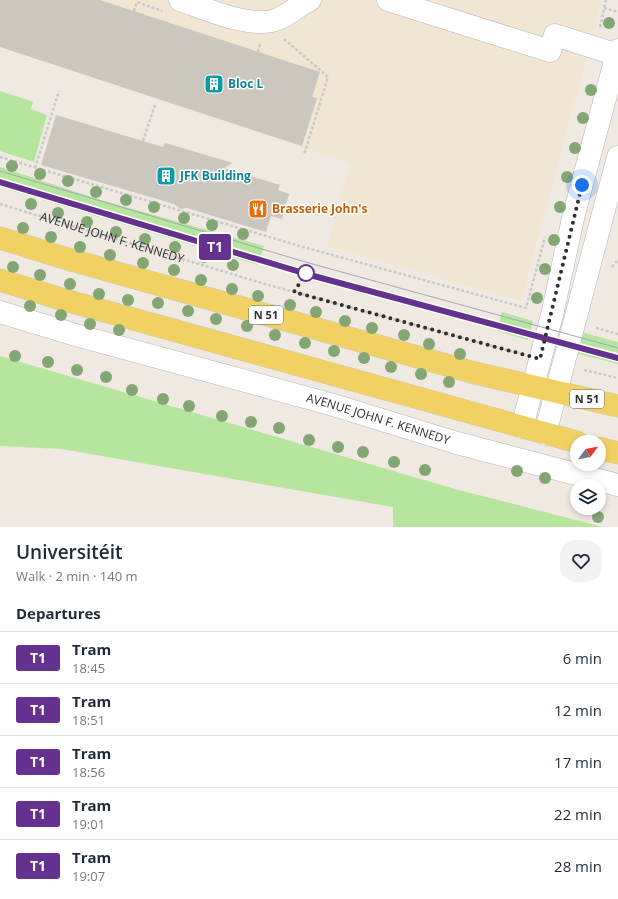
<!DOCTYPE html>
<meta charset="utf-8">
<style>
body{margin:0;font-family:"Open Sans",sans-serif;background:#f2f2f3;color:#1f2937;height:100vh;display:flex;flex-direction:column;font-size:15px;white-space:nowrap}
*{box-sizing:border-box;margin:0}
p{font-size:13px;color:#747a83}
.icon{flex:none;width:22px;height:22px;fill:none;stroke:currentColor;stroke-width:2;stroke-linecap:round;stroke-linejoin:round}
.map{position:relative;height:527px;overflow:hidden}
.drawer{display:flex;flex-direction:column;background:#fff;flex:1}
.drawer>*{flex:none}
.badge{padding:0 8px;border-radius:3px;font-size:14px;line-height:26px}
.needle{width:26px;rotate:58deg}
.buttons{position:absolute;left:570px;top:435px;display:grid;gap:8px}
.buttons a{display:grid;place-items:center;width:36px;height:36px;border-radius:50%;background:#fff;box-shadow:0 2px 6px #0003;font-size:20px}
.you{position:absolute;width:20px;height:20px;margin:-10px;border:3px solid #fff;border-radius:50%;background:#1a73e8;box-shadow:0 0 0 6px #1a73e833}
.map>.badge{position:absolute;translate:-50% -50%;box-shadow:0 0 0 2px #fff}
h2{padding:0 16px;font-size:15px;line-height:36px}
.round{display:grid;place-items:center;flex:none;width:42px;height:42px;border-radius:16px;background:#f2f2f3}
.headline{display:flex;align-items:center;justify-content:space-between;height:68px;padding:0 16px}
h1{font-size:19px;font-weight:600;line-height:30px}
ul{padding:0;list-style:none}
li{display:flex;align-items:center;gap:12px;height:52px;padding:0 16px;border-top:1px solid #e0e1e3}
li div{flex:1}
li b{display:block;font-size:15px}
li em{font-style:normal}
li .badge{min-width:44px;font-weight:700;text-align:center}
.map>svg:first-child{display:block}
.education{fill:#f0e6d1}
.green{fill:#b6e59e}
.building{fill:#cbc7bf}
.lines{fill:none;stroke-linecap:round;stroke-linejoin:round}
.minor-casing{stroke:#b4b7c1;stroke-width:23}
.major-casing{stroke:#c9c9c9;stroke-width:23}
.path{stroke:#c9c9c9;stroke-width:2.5;stroke-dasharray:3 2;stroke-linecap:butt}
.minor{stroke:#fff;stroke-width:22}
.major{stroke:#f2d163;stroke-width:22}
.tram{stroke:#a3a6b8;stroke-width:1}
.tree{fill:#84a574}
.line-casing{stroke:#fff;stroke-width:9}
.line{stroke:#64318f;stroke-width:6}
.walk{stroke:#2e2e2e;stroke-width:4;stroke-dasharray:0 7.2}
.stop-dot{fill:#fff;stroke:#64318f;stroke-width:2}
.labels{text-anchor:middle;stroke-width:3;stroke-linejoin:round;paint-order:stroke}
.shield{fill:#fff;stroke:#6d6d6d;stroke-width:1}
.shield-label{font-size:11px;font-weight:bold;fill:#2e2e2e}
.culture-label{font-size:12px;font-weight:bold;fill:#0d838f;stroke:#fff;text-anchor:start}
.food-label{font-size:12px;font-weight:bold;fill:#c56008;stroke:#fff;text-anchor:start}
.street-label{font-size:12px;fill:#2e2e2e;stroke:#fff}
</style>
<div class="map">
<svg width="618" height="527" viewBox="0 0 618 527">
<rect width="100%" height="100%" fill="#efe9e1"/>
<!-- education -->
<path class="education" d="M0,0H602L521,301L327,246L350,163L0,47Z"/>
<!-- green -->
<path class="green" d="M0,91L31,101L33,102L31,109L47,115L34,162L0,151Z
M0,167L101,200L264,246L258,265L0,187Z
M502,312L533,321L528,340L497,331Z
M581,332L618,342V364L575,353Z
M0,356L455,489L603,527H393V507L62,449L0,446Z"/>
<!-- building -->
<path class="building" d="M0,0H100L320,72L312,97L317,98L302,146L0,47Z
M56,115L163,147L165,143L233,163L224,168L280,185L278,190L289,194L282,219L271,216L266,232L187,208L181,209L174,204L41,165Z"/>
<g class="lines">
<defs>
<g id="minor">
<path d="M180,0C206,9 253,30 278,19C290,14 299,5 310,0"/>
<path d="M388,0L550,51L555,35L618,55"/>
<path id="s2" d="M0,312L79,336L330,404L457,443L618,485"/>
<path d="M522,427L552,315L574,214L618,50"/>
<path d="M545,434L618,157"/>
</g>
<path id="major" d="M0,238L71,260L475,373L618,406
M0,280L61,299L577,442
M599,448L618,453"/>
</defs>
<!-- minor casing -->
<use href="#minor" class="minor-casing"/>
<!-- major casing -->
<use href="#major" class="major-casing"/>
<!-- path -->
<g class="path">
<path d="M604,8L618,12"/>
<path d="M134,11L137,2L162,11"/>
<path d="M600,27L606,0"/>
<path d="M284,39L328,77L304,155"/>
<path d="M258,52L260,44"/>
<path d="M143,141L155,105"/>
<path d="M0,157L303,247L526,308L545,237"/>
<path d="M35,168L59,91"/>
<path id="s1" d="M0,204L265,284L521,354"/>
<path d="M612,267L618,260"/>
<path d="M596,328L618,334"/>
<path d="M584,370L618,378"/>
</g>
<!-- minor -->
<use href="#minor" class="minor"/>
<!-- major -->
<use href="#major" class="major"/>
<!-- tram -->
<path class="tram" d="M0,171L309,263L618,348
M0,182L310,275L618,358"/>
</g>
<!-- trees -->
<g class="tree">
<circle cx="609" cy="23" r="6"/>
<circle cx="591" cy="90" r="6"/>
<circle cx="583" cy="118" r="6"/>
<circle cx="575" cy="148" r="6"/>
<circle cx="12" cy="166" r="6"/>
<circle cx="40" cy="174" r="6"/>
<circle cx="567" cy="177" r="6"/>
<circle cx="68" cy="181" r="6"/>
<circle cx="96" cy="192" r="6"/>
<circle cx="126" cy="200" r="6"/>
<circle cx="31" cy="204" r="6"/>
<circle cx="154" cy="207" r="6"/>
<circle cx="560" cy="207" r="6"/>
<circle cx="58" cy="213" r="6"/>
<circle cx="184" cy="218" r="6"/>
<circle cx="87" cy="222" r="6"/>
<circle cx="212" cy="225" r="6"/>
<circle cx="23" cy="228" r="6"/>
<circle cx="116" cy="232" r="6"/>
<circle cx="243" cy="234" r="6"/>
<circle cx="51" cy="237" r="6"/>
<circle cx="145" cy="239" r="6"/>
<circle cx="554" cy="240" r="6"/>
<circle cx="80" cy="247" r="6"/>
<circle cx="175" cy="247" r="6"/>
<circle cx="110" cy="255" r="6"/>
<circle cx="204" cy="257" r="6"/>
<circle cx="143" cy="263" r="6"/>
<circle cx="233" cy="265" r="6"/>
<circle cx="13" cy="267" r="6"/>
<circle cx="545" cy="269" r="6"/>
<circle cx="174" cy="270" r="6"/>
<circle cx="40" cy="275" r="6"/>
<circle cx="201" cy="280" r="6"/>
<circle cx="70" cy="284" r="6"/>
<circle cx="232" cy="289" r="6"/>
<circle cx="99" cy="294" r="6"/>
<circle cx="258" cy="296" r="6"/>
<circle cx="537" cy="298" r="6"/>
<circle cx="128" cy="300" r="6"/>
<circle cx="158" cy="303" r="6"/>
<circle cx="290" cy="305" r="6"/>
<circle cx="30" cy="306" r="6"/>
<circle cx="188" cy="311" r="6"/>
<circle cx="316" cy="312" r="6"/>
<circle cx="61" cy="315" r="6"/>
<circle cx="216" cy="319" r="6"/>
<circle cx="345" cy="321" r="6"/>
<circle cx="90" cy="324" r="6"/>
<circle cx="247" cy="326" r="6"/>
<circle cx="372" cy="328" r="6"/>
<circle cx="119" cy="330" r="6"/>
<circle cx="275" cy="335" r="6"/>
<circle cx="404" cy="335" r="6"/>
<circle cx="305" cy="343" r="6"/>
<circle cx="429" cy="344" r="6"/>
<circle cx="334" cy="351" r="6"/>
<circle cx="460" cy="354" r="6"/>
<circle cx="15" cy="356" r="6"/>
<circle cx="364" cy="358" r="6"/>
<circle cx="48" cy="362" r="6"/>
<circle cx="391" cy="367" r="6"/>
<circle cx="77" cy="370" r="6"/>
<circle cx="421" cy="374" r="6"/>
<circle cx="106" cy="377" r="6"/>
<circle cx="449" cy="382" r="6"/>
<circle cx="132" cy="390" r="6"/>
<circle cx="163" cy="399" r="6"/>
<circle cx="189" cy="406" r="6"/>
<circle cx="222" cy="416" r="6"/>
<circle cx="251" cy="422" r="6"/>
<circle cx="279" cy="428" r="6"/>
<circle cx="309" cy="440" r="6"/>
<circle cx="338" cy="447" r="6"/>
<circle cx="363" cy="452" r="6"/>
<circle cx="394" cy="462" r="6"/>
<circle cx="425" cy="470" r="6"/>
<circle cx="517" cy="471" r="6"/>
<circle cx="545" cy="478" r="6"/>
<circle cx="598" cy="517" r="6"/>
</g>
<g class="lines">
<defs>
<path id="line" d="M0,182L310,275L618,358"/>
</defs>
<!-- line casing -->
<use href="#line" class="line-casing"/>
<!-- line -->
<use href="#line" class="line"/>
<!-- walk -->
<path class="walk" d="M306,273L294,292L540,359L582,185"/>
</g>
<!-- icons -->
<defs>
<symbol id="building-square" viewBox="-11 -11 22 22"><rect x="-9" y="-9" width="18" height="18" rx="4" fill="#0f9aa8" stroke="#fff"/><path d="M-4-6H4V6H1V3H-1V6H-4ZM-2.5-4.3h1.7v1.8h-1.7ZM.8-4.3h1.7v1.8H.8ZM-2.5-1h1.7V.8h-1.7ZM.8-1h1.7V.8H.8Z" fill="#fff"/></symbol>
<symbol id="restaurant-square" viewBox="-11 -11 22 22"><rect x="-9" y="-9" width="18" height="18" rx="4" fill="#e8710a" stroke="#fff"/><path d="M-5-6h1v4h1v-4h1v4h1v-4h1v5L-1.5 .5V6h-2V.5L-5-1ZM5-6V6H3V1.5H1.5Q1.5-4 5-6Z" fill="#fff"/></symbol>
</defs>
<g fill-rule="evenodd">
<use href="#building-square" x="203" y="73" width="22" height="22"/>
<use href="#building-square" x="155" y="165" width="22" height="22"/>
<use href="#restaurant-square" x="247" y="198" width="22" height="22"/>
</g>
<!-- markers -->
<circle class="stop-dot" cx="306" cy="273" r="8"/>
<g class="labels">
<!-- shield labels -->
<g class="shield">
<rect x="249" y="306" width="34" height="18" rx="3"/>
<rect x="570" y="390" width="34" height="18" rx="3"/>
</g>
<g class="shield-label">
<text x="266" y="319">N 51</text>
<text x="587" y="403">N 51</text>
</g>
<!-- culture labels -->
<g class="culture-label">
<text x="228" y="88">Bloc L</text>
<text x="180" y="180">JFK Building</text>
</g>
<!-- food labels -->
<g class="food-label">
<text x="272" y="213">Brasserie John's</text>
</g>
<!-- street labels -->
<g class="street-label">
<text dy="4" stroke="none"><textPath href="#s1" startOffset="117">AVENUE JOHN F. KENNEDY</textPath></text>
<text dy="4" stroke="none"><textPath href="#s2" startOffset="393">AVENUE JOHN F. KENNEDY</textPath></text>
</g>
</g>
</svg>
<div class="buttons">
<a><svg class="needle" viewBox="-14 -14 28 28"><path d="M0-13l5 13h-10z" fill="#e53935"/><path d="M0 13l5-13h-10z" fill="#747a83"/></svg></a>
<a><svg class="icon" aria-label="layers" viewBox="0 0 24 24"><path d="M12 4l9 5-9 5-9-5zM3 14l9 5 9-5"/></svg></a>
</div>
<div class="you" style="left:582px;top:185px"></div>
<b class="badge" style="left:215px;top:247px;background:#64318f;color:#fff">T1</b>
</div>
<section class="drawer">
<div class="headline"><div><h1>Universitéit</h1><p>Walk · 2 min · 140 m</p></div><a class="round"><svg class="icon" aria-label="heart" viewBox="0 0 24 24"><path d="M12 20l-8-8c-3-5 5-10 8-4 3-6 11-1 8 4z"/></svg></a></div>
<h2>Departures</h2>
<ul>
<li><span class="badge" style="background:#64318f;color:#fff">T1</span><div><b>Tram</b><p>18:45</p></div><em>6 min</em></li>
<li><span class="badge" style="background:#64318f;color:#fff">T1</span><div><b>Tram</b><p>18:51</p></div><em>12 min</em></li>
<li><span class="badge" style="background:#64318f;color:#fff">T1</span><div><b>Tram</b><p>18:56</p></div><em>17 min</em></li>
<li><span class="badge" style="background:#64318f;color:#fff">T1</span><div><b>Tram</b><p>19:01</p></div><em>22 min</em></li>
<li><span class="badge" style="background:#64318f;color:#fff">T1</span><div><b>Tram</b><p>19:07</p></div><em>28 min</em></li>
</ul>
</section>
